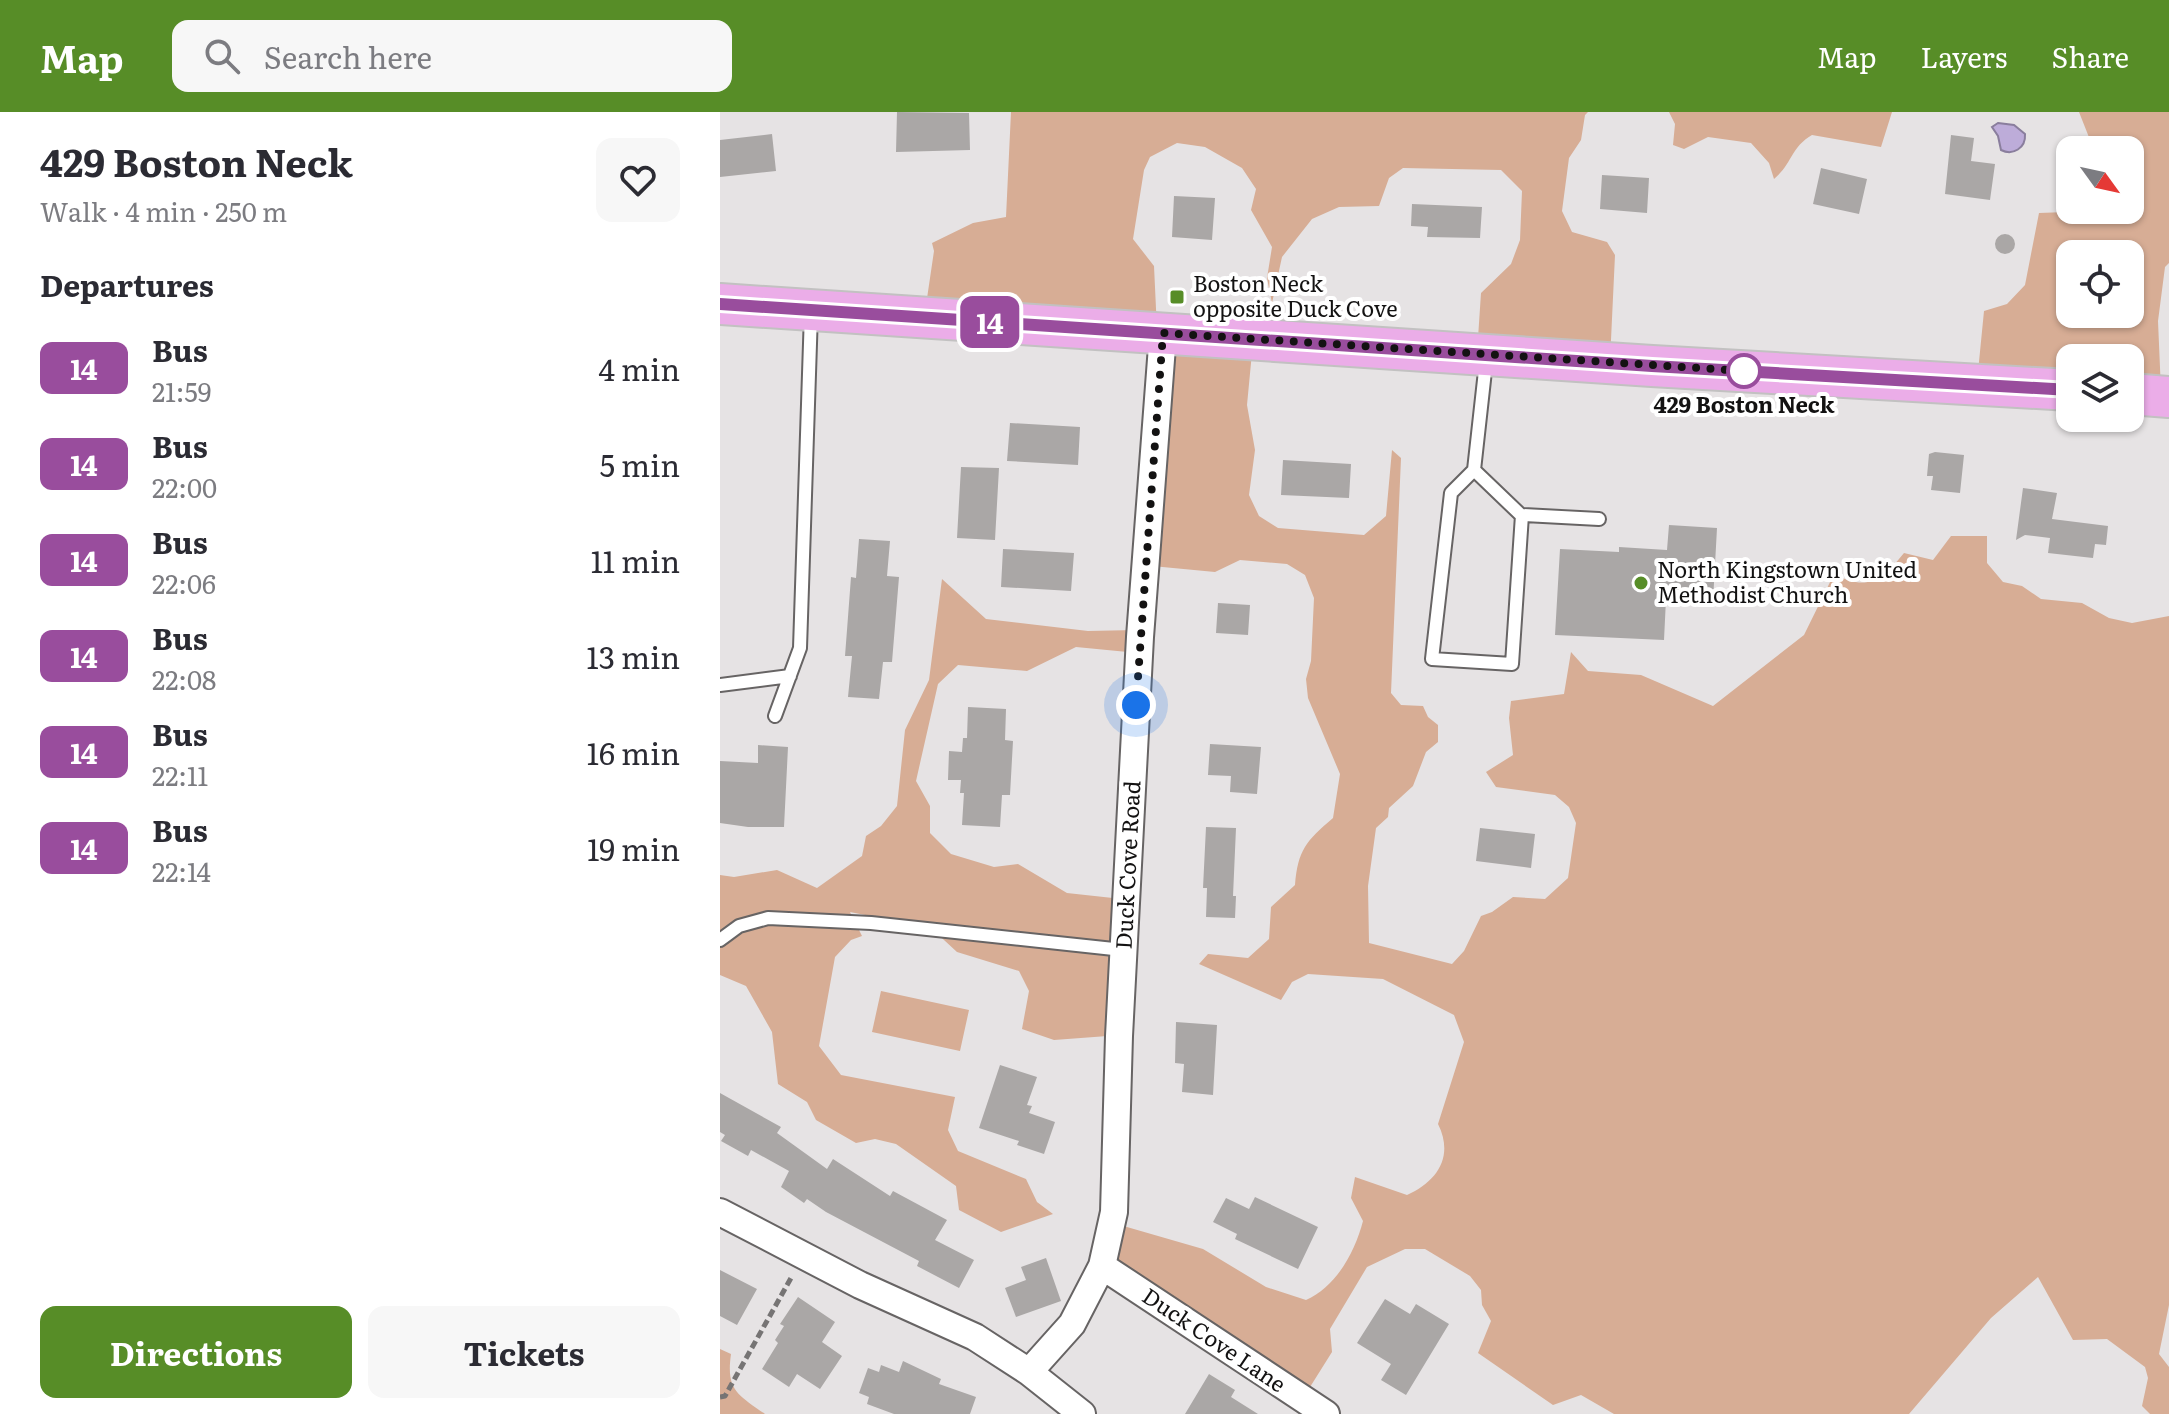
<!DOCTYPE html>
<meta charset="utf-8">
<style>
body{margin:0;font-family:Literata,serif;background:#f7f7f7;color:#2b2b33;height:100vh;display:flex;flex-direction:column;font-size:30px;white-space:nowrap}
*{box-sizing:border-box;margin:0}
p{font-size:26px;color:#7c7c81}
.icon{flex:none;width:44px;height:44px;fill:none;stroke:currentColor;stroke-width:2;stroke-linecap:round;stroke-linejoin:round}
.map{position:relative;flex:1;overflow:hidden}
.panel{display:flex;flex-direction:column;background:#fff;width:720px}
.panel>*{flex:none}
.badge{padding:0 16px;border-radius:12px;font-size:28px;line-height:52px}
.needle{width:52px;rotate:123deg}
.fabs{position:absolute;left:1336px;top:24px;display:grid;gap:16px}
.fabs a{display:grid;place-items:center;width:88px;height:88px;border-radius:16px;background:#fff;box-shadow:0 2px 6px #0004;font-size:40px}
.you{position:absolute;width:40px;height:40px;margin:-20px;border:6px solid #fff;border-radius:50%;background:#1a73e8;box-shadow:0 0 0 12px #1a73e833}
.map>.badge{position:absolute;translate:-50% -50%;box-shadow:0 0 0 4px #fff}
h2{padding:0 40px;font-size:30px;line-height:72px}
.round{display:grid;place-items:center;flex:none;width:84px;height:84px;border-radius:16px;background:#f7f7f7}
.headline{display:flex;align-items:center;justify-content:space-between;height:136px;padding:0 40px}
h1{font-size:38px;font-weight:700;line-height:60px}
.button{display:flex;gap:16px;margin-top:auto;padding:16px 40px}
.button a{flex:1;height:92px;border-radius:16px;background:#578d27;color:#fff;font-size:32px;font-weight:700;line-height:92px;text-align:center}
.button a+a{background:#f7f7f7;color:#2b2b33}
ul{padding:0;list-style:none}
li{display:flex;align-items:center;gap:24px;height:96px;padding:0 40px}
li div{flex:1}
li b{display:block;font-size:30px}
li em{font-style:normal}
li .badge{min-width:88px;font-weight:700;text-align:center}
header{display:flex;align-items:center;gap:48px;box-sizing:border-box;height:112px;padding:0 40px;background:#578d27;color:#fff}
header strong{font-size:38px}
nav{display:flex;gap:44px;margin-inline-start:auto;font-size:28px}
.search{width:560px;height:72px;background:#f7f7f7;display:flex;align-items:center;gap:20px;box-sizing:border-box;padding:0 28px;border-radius:16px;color:#7c7c81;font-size:30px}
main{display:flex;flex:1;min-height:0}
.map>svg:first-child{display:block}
.green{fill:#d7ad95;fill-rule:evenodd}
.water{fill:#bdacd9;stroke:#8a7e9d;stroke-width:2}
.building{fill:#aaa7a6}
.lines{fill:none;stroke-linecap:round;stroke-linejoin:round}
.service-casing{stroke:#676464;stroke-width:16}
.minor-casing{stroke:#676464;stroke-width:30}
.primary-casing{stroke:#c2c1c1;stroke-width:44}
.path{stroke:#767474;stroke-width:5;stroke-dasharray:8 4;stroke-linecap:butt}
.service{stroke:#fff;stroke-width:12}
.minor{stroke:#fff;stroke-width:26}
.primary{stroke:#ebade8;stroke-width:40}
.line-casing{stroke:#fff;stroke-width:18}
.line{stroke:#994d9d;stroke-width:12}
.walk{stroke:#131212;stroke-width:8;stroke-dasharray:0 14.4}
.poi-dot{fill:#578d27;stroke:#fff;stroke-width:3}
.stop-dot{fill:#fff;stroke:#994d9d;stroke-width:4}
.labels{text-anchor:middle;stroke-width:8;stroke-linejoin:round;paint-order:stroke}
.poi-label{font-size:22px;fill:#131212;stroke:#fff;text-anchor:start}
.stop-label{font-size:22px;font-weight:bold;fill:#131212;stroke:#fff}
.street-label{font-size:22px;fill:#131212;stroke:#fff}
</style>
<header>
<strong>Map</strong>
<div class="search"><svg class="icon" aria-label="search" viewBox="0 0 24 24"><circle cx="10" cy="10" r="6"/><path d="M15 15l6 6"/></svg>Search here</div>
<nav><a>Map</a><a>Layers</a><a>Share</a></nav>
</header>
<main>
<section class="panel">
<div class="headline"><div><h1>429 Boston Neck</h1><p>Walk · 4 min · 250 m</p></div><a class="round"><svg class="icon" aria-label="heart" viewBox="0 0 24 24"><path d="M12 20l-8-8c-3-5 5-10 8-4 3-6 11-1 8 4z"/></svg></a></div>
<h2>Departures</h2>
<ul>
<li><span class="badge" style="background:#994d9d;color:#fff">14</span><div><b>Bus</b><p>21:59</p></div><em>4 min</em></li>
<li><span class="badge" style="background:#994d9d;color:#fff">14</span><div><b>Bus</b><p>22:00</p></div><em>5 min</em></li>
<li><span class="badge" style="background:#994d9d;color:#fff">14</span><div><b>Bus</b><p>22:06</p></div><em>11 min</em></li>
<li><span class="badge" style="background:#994d9d;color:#fff">14</span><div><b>Bus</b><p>22:08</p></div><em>13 min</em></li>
<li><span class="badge" style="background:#994d9d;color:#fff">14</span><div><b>Bus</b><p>22:11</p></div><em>16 min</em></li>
<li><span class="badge" style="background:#994d9d;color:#fff">14</span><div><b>Bus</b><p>22:14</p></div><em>19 min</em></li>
</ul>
<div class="button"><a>Directions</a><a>Tickets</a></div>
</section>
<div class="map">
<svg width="1449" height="1302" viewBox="0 0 1449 1302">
<rect width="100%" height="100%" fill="#e6e3e4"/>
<!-- green -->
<path class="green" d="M291,0H868L865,3L861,28L849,46L842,99L852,120L887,130L895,143L890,249L757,241L761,181L791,152L800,128L802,79L781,58L683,56L669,66L659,94L619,95L592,107L562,145L552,191L547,166L552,135L531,98L536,77L522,56L485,35L457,31L430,45L424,58L413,127L434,154L437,218L205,200L214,139L212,131L253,111L286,105Z
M949,0H1172L1161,35L1092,23C1070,36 1073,51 1054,67L1049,51L1031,31L988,25L964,37L953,33L955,12Z
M1359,0H1449V151L1445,155L1438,209L1441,279L1410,281V246H1350V278L1257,270L1264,199L1287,192L1305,173L1319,101L1346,100L1350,97L1410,98V38H1374ZM1350,142H1410V202H1350Z
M533,230L527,293L535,338L529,383L539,404L558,416L644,423L666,404L672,338L681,346L671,581L681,593L703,594L708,605L718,613V630L706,640L693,674L669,696L668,705L656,716L648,774L649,831L732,852L744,839L761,804L772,800L793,785L825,787L848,766L856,711L849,695L835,683L776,675L766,660L793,643L789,606L791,589L844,582L851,540L868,559L921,563L993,594L1084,523L1114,462C1148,480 1162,468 1184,441L1213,448L1231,424H1267V451L1283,470L1302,474L1321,487L1362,491L1389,506L1412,511L1449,504V1193L1439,1242L1449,1255V1302H1430L1422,1294L1428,1266L1425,1255L1387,1227L1353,1228L1318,1165L1271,1206L1189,1302H894L861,1283L833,1293L758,1241L771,1209L762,1193L761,1178L750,1164L705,1137H685L647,1155L610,1217L612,1240L585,1283L387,1144L400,1113L483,1137L546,1175L586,1188C616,1175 635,1140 643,1109L631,1086L635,1065L687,1083C718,1069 734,1044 718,1012L744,930L734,903L663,867L588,862L572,870L561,888L479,852L488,842L528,846L549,827L551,795L575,773C578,738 586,729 613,706L620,662L588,586L586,567L591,549L594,486L585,463L567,452L520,448L495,460L432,454L444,231Z
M222,467L266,507L368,519L416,518L418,541L356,535L307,559L238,553L218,572L196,669L210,694V721L231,742L274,755L298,752L347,781L402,787L401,923L334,928L302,917L309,879L299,859L237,840L211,816L130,800L142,824L131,828L115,845L99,934L121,963L235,985L228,1018L238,1039L306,1067L317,1090L333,1102L281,1120L239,1098L236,1074L176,1032L155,1027L136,1031L96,1008L87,990L58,972L52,920L26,874L0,863V763L14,765L57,758L97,776L142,744L146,724L161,714L177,694L185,618L209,568Z
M161,879L249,898L240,939L152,920Z
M0,1237L11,1242C6,1278 17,1282 45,1302H0Z"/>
<!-- water -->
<path class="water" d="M1278,11L1294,13L1305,22C1306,36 1293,44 1281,38L1278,24L1272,15Z"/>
<!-- building -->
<path class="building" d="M177,0L249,1L250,38L176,40Z
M52,22L56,59L0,65V28Z
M1231,23L1254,26L1251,49L1275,52L1270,88L1225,82Z
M1101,56L1147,67L1139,102L1093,92Z
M882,63L929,66L927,101L880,97Z
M454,84L495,86L492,128L452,125Z
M692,92L762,95L760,126L707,125L708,115L691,114Z
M1275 132a10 10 0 1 1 20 0a10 10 0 1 1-20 0Z
M290,311L360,315L358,353L287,349Z
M1215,340L1244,343L1240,381L1211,378L1213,364H1207L1209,342Z
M563,348L631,352L629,386L561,383Z
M241,355L279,356L275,428L237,426Z
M1303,376L1337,381L1332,407L1388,414L1386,433L1375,432L1373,446L1328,441L1330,426L1305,423L1296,428Z
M949,413L997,416L993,489L946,487L944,528L835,523L840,437L899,440V435L947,438Z
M139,427L170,429L167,464L179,465L172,550H163L159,587L128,585L132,544H125L127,518L131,465L136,466Z
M283,437L354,441L351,479L281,475Z
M498,491L530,493L528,523L496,521Z
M248,595L286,597L285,628L293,629L290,683H282L280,715L242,713L244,681H240L241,668H228L229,639L242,640L243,626H247Z
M490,632L541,635L537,682L510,680L511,664L488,663Z
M38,633L68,635L64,715H28L0,711V649L38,651Z
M486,715L516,716L513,784H516L515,806L486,805L487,776H483Z
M760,716L815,722L811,756L756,749Z
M456,910L497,913L493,983L462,980L464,952L455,951Z
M280,953L317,965L307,993L312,994L309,1001L335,1010L324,1042L297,1033L299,1029L259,1016Z
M0,981L61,1015L57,1021L107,1057L113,1047L170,1084L173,1079L227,1108L215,1128L254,1148L239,1176L197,1154L199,1149L106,1100L87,1087L84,1091L61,1075L69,1059L31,1038L28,1044L1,1029L5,1023L0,1020Z
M535,1085L598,1115L578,1157L515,1127L517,1122L493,1110L506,1086L529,1097Z
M326,1146L341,1189L296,1205L285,1176L306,1168L301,1155Z
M0,1158L37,1177L17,1213L0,1204Z
M78,1185L115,1210L102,1230L122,1244L100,1277L77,1262L69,1275L42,1257L58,1231L55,1228L64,1214L60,1212Z
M665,1187L690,1202L696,1192L729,1212L686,1283L661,1268L671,1252L637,1231Z
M183,1249L221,1267L219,1272L256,1285L250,1302H174L147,1292L149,1285L139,1281L148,1256L159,1260L161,1253L179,1260Z
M489,1262L515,1278L511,1285L538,1302H465Z"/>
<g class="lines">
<defs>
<path id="service" d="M766,250L754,358L731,381L712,547L792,552L802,403L879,407
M754,358L802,404
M0,573L70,564
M55,604L80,536L91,201
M0,828L19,814L48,806L151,811L403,838"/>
<path id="minor" d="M0,1100L140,1173L255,1225L309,1260L362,1302
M382,1154L606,1302
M309,1260L352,1212L382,1154L394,1100L399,924L420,525L443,221"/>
<path id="primary" d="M0,192L932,254L1350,278
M1410,282L1449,285"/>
</defs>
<!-- service casing -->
<use href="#service" class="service-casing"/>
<!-- minor casing -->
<use href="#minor" class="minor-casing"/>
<!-- primary casing -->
<use href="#primary" class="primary-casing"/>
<!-- path -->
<path class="path" d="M0,1285L5,1284L71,1166"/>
<!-- service -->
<use href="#service" class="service"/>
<!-- minor -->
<use href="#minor" class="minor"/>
<!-- primary -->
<use href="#primary" class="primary"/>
</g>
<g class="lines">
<defs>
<path id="line" d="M0,192L932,254L1350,278"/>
</defs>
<!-- line casing -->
<use href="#line" class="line-casing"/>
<!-- line -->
<use href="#line" class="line"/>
<!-- walk -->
<path class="walk" d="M416,593L443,221L1024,259"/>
</g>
<!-- markers -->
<g class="poi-dot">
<rect x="449" y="177" width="16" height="16" rx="4"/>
<circle cx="921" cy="471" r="8"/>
</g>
<circle class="stop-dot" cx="1024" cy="259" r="16"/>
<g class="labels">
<!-- poi labels -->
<g class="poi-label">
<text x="473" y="180">Boston Neck<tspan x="473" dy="25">opposite Duck Cove</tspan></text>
<text x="937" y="466">North Kingstown United<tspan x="937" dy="25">Methodist Church</tspan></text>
</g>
<!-- stop labels -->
<g class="stop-label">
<text x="1024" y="301">429 Boston Neck</text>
</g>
<!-- street labels -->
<g class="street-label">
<text transform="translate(408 753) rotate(-87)" y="8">Duck Cove Road</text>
<text transform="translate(494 1228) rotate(34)" y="8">Duck Cove Lane</text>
</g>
</g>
</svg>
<div class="fabs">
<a><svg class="needle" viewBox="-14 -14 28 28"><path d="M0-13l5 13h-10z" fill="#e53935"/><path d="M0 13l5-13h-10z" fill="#7c7c81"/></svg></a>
<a><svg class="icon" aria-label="locate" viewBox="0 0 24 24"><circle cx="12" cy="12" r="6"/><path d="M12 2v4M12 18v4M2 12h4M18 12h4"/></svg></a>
<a><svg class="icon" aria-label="layers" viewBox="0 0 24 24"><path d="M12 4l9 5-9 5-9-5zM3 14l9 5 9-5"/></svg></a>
</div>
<div class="you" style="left:416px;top:593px"></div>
<b class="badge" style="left:270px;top:210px;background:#994d9d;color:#fff">14</b>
</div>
</main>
